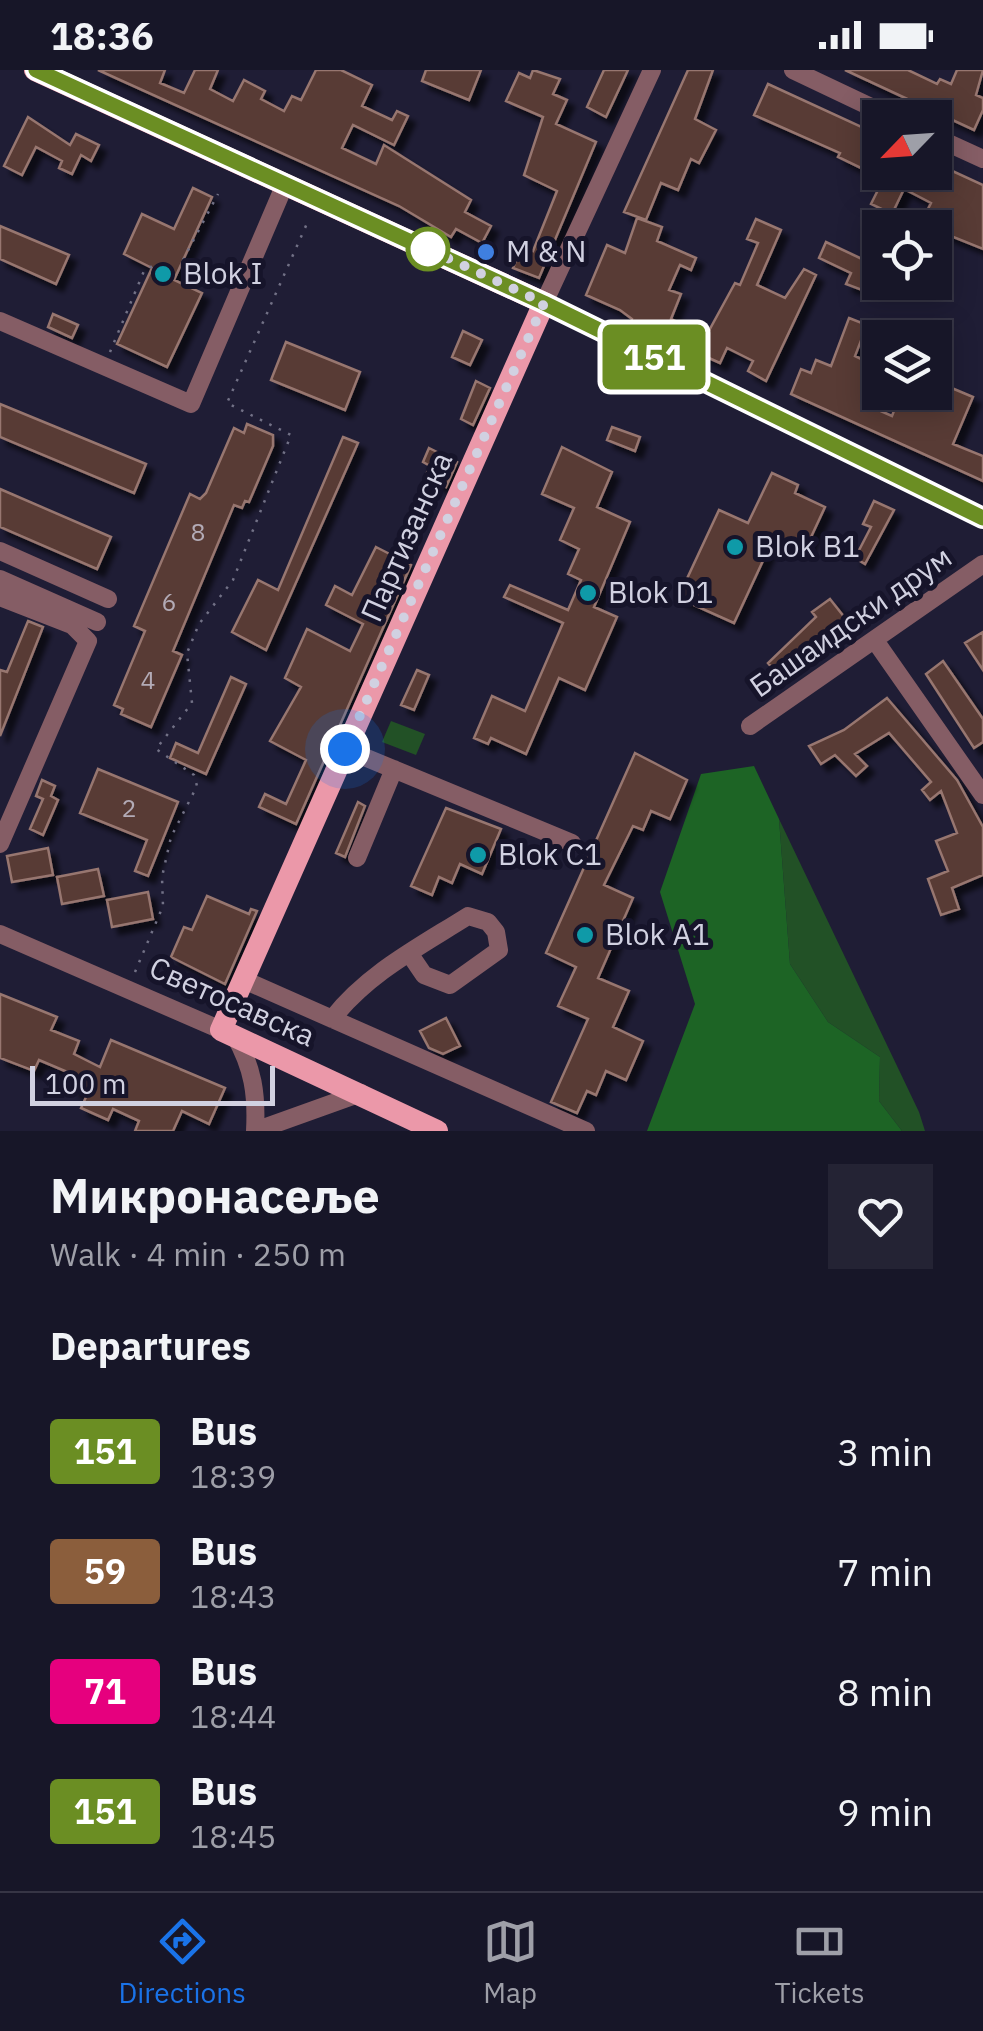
<!DOCTYPE html>
<meta charset="utf-8">
<style>
body{margin:0;font-family:"IBM Plex Sans",sans-serif;background:#242334;color:#f1f3f6;height:100vh;display:flex;flex-direction:column;font-size:38px;white-space:nowrap}
*{box-sizing:border-box;margin:0}
p{font-size:32px;color:#9e9fa8}
.icon{flex:none;width:55px;height:55px;fill:none;stroke:currentColor;stroke-width:2;stroke-linecap:round;stroke-linejoin:round}
.map{position:relative;height:1061px;overflow:hidden}
.sheet{display:flex;flex-direction:column;background:#171628;flex:1}
.sheet>*{flex:none}
.badge{padding:0 20px;border-radius:8px;font-size:35px;line-height:65px}
.needle{width:65px;rotate:245deg}
.tools{position:absolute;left:862px;top:30px;display:grid;gap:20px}
.tools a{display:grid;place-items:center;width:90px;height:90px;border-radius:0px;background:#171628;box-shadow:0 5px 25px #0003,0 0 0 2px #363545;font-size:50px}
.scale{position:absolute;left:30px;bottom:25px;width:245px;box-sizing:border-box;padding-left:10px;border:5px solid #d1d1e1;border-top:0;font-size:28px;line-height:35px;white-space:nowrap;color:#d1d1e1;-webkit-text-stroke:8px #16142a;paint-order:stroke}
.you{position:absolute;width:50px;height:50px;margin:-25px;border:8px solid #fff;border-radius:50%;background:#1a73e8;box-shadow:0 0 0 15px #1a73e833}
.map>.badge{position:absolute;translate:-50% -50%;box-shadow:0 0 0 5px #fff}
h2{padding:0 50px;font-size:38px;line-height:90px}
.round{display:grid;place-items:center;flex:none;width:105px;height:105px;border-radius:0px;background:#242334}
.head{display:flex;align-items:center;justify-content:space-between;height:170px;padding:0 50px}
h1{font-size:48px;font-weight:800;line-height:75px}
ul{padding:0;list-style:none}
li{display:flex;align-items:center;gap:30px;height:120px;padding:0 50px}
li div{flex:1}
li b{display:block;font-size:38px}
li em{font-style:normal}
li .badge{min-width:110px;font-weight:700;text-align:center}
.status{display:flex;justify-content:space-between;align-items:center;height:70px;padding:0 50px;background:#171628;direction:ltr}
.status svg{height:28px;fill:currentColor}
.tab-bar{display:flex;justify-content:space-around;align-items:center;height:140px;border-top:2px solid #363545;background:#171628;font-size:28px;color:#9e9fa8}
.tab-bar a{display:grid;justify-items:center;gap:5px}
.tab-bar .active{color:#1a73e8}
.map>svg:first-child{display:block}
.green{fill:#225126}
.forest{fill:#1d6425}
.building{fill:#583a34;stroke:#97766f;stroke-width:2.5;filter:url(#shadow)}
.lines{fill:none;stroke-linecap:round;stroke-linejoin:round}
.path{stroke:#727186;stroke-width:2.5;stroke-dasharray:2.5 8;stroke-linecap:butt}
.minor{stroke:#855d65;stroke-width:18}
.major{stroke:#eb98a9;stroke-width:22}
.line-casing{stroke:#fff;stroke-width:22}
.line{stroke:#6b8e23;stroke-width:15}
.walk{stroke:#d1d1e1;stroke-width:10;stroke-dasharray:0 18}
.stop-dot{fill:#fff;stroke:#6b8e23;stroke-width:5}
.shop-dot{fill:#3f7fe0;stroke:#16142a;stroke-width:4}
.culture-dot{fill:#0f9aa8;stroke:#16142a;stroke-width:4}
.labels{text-anchor:middle;stroke-width:10;stroke-linejoin:round;paint-order:stroke}
.number-label{font-size:25px;fill:#b3abb6}
.poi-label{font-size:30px;fill:#d1d1e1;stroke:#16142a;text-anchor:start}
.street-label{font-size:30px;fill:#d1d1e1;stroke:#16142a}
</style>
<div class="status"><b>18:36</b><svg viewBox="0 0 49 12"><path d="M0 12V9h3v3zM5 12V6h3v6zM10 12V3h3v9zM15 12V0h3v12zM26 1h20v11H26zM47 4h2v5h-2z"/></svg></div>
<div class="map">
<svg width="983" height="1061" viewBox="0 0 983 1061">
<defs>
<filter id="shadow"><feDropShadow dx="7" dy="7" stdDeviation="2.5" flood-color="#0009"/></filter>
</defs>
<rect width="100%" height="100%" fill="#1f1d35"/>
<!-- green -->
<path class="green" d="M391,651L425,664L416,685L382,672Z
M779,749L919,1042L925,1061H902L879,1031L880,987L828,952L790,894Z"/>
<!-- forest -->
<path class="forest" d="M754,696L779,749L790,894L828,952L880,987L879,1031L902,1061H647L695,934L660,822L701,704Z"/>
<!-- building -->
<path class="building" d="M98,0H165L160,13L184,23L195,0H218L210,19L233,31L244,10L265,21L261,29L284,41L292,26L301,30L316,0H341L372,15L362,36L392,50L397,41L408,46L394,75L353,55L342,78L376,94L384,75L471,130L465,142L491,156L482,173L456,159L451,167L399,136Z
M426,0H481L469,30L422,11Z
M533,0L560,9L553,24L567,30L556,54L596,72L539,208L513,198L522,176L533,181L557,121L524,105L543,47L506,31L519,3L530,8Z
M604,0H628L606,47L587,37Z
M688,0H713L695,49L716,60L699,93L691,89L678,120L661,113L646,150L624,142Z
M845,0H908L937,14L940,9L951,14L957,0H983L976,25L983,28V40L974,60Z
M768,14L877,64L861,98L838,87L840,83L754,45Z
M28,47L70,75L76,64L99,75L91,91L81,85L72,104L59,98L62,91L36,77L22,105L4,96Z
M935,93L983,115V179L931,158L937,143L928,139L931,133L904,119L892,144L871,134L887,102H935Z
M193,118L212,127L174,210L202,223L167,297L117,274L152,198L124,184L142,144L174,159Z
M637,148L662,157L657,171L696,188L691,200L680,195L669,220L681,224L671,249L706,266L735,213L740,215L758,173L747,169L756,149L781,160L757,215L785,228L804,199L816,205L766,311L748,301L753,291L727,278L720,293L631,253L632,249L620,240L586,225L607,175L625,183Z
M0,156L69,185L56,214L0,189Z
M875,160L880,163V178L862,220L846,214L851,203L819,188L826,172L862,189Z
M53,244L78,255L72,268L48,257Z
M849,248L867,255L855,286L880,298L867,335L892,346L897,333L909,338L916,322H935V311L973,327L953,374L983,386V411L791,324L801,299L811,303L816,290L831,296Z
M463,261L482,270L470,295L452,287Z
M286,272L360,302L345,340L271,310Z
M476,311L490,318L473,355L461,349Z
M0,334L146,394L134,423L0,367Z
M247,354L273,365V376L249,432L245,431L242,438L234,435L173,581L182,585L151,657L121,644L123,639L114,635L145,561L134,556L190,424L200,429L206,423L234,358L244,363Z
M612,357L640,367L635,381L607,370Z
M343,367L358,373L266,580L232,562L258,510L278,520Z
M562,377L612,402L597,437L630,452L594,537L617,547L585,620L559,608L526,684L491,668L488,674L474,668L492,626L525,641L563,553L504,527L510,515L568,540L581,510L568,504L579,479L560,470L574,438L542,424Z
M429,378L457,392L446,417L425,407L430,396L423,392Z
M772,403L798,415L795,423L825,437L805,480L774,467L734,553L678,528L719,440L748,453Z
M0,419L111,467L97,499L0,457Z
M874,431L894,440L865,494L855,488L871,457L863,454Z
M376,477L411,495L296,754L259,737L265,724L286,734L306,690L270,671L301,617L285,608L307,559L350,581L363,554L326,535L335,516L352,525Z
M830,529L845,548L774,600L768,593L816,547L812,542Z
M28,551L43,557L0,666V600L7,602Z
M983,562V600L965,573Z
M943,591L983,649V672L974,678L926,604Z
M417,600L429,605L414,640L401,635Z
M231,607L246,614L206,704L170,688L176,673L198,683Z
M887,628L957,710L983,757V805L952,818L959,839L941,845L928,809L948,801L936,771L957,763L941,721L930,730L922,720L931,712L889,663L855,684L867,696L856,706L835,685L821,694L809,676L844,660Z
M635,683L687,710L670,749L651,741L643,760L633,756L604,815L633,828L598,908L629,921L613,957L643,971L626,1010L606,1001L596,1025L587,1021L577,1043L551,1032L588,949L558,936L576,897L546,883Z
M98,699L178,732L148,806L135,801L147,770L80,743Z
M42,710L55,716L51,726L58,730L43,765L30,759L43,729L36,726Z
M358,732L365,736L345,787L336,783Z
M446,738L501,759L482,804L460,794L452,813L439,807L432,825L411,816Z
M48,778L53,805L12,812L7,786Z
M98,799L104,826L62,834L57,807Z
M148,822L153,849L112,857L107,830Z
M207,826L249,844L251,839L257,841L225,914L171,887L184,857L192,860Z
M0,924L57,947L51,960L79,971L74,984L100,997L111,970L225,1018L209,1054L182,1041L173,1061H135L139,1051L113,1039L108,1050L81,1038L87,1025L73,1019L79,1007L39,990L34,1001L0,988Z
M446,948L460,976L443,984L429,978L420,961Z"/>
<g class="lines">
<!-- path -->
<path class="path" d="M183,190L218,124
M110,282L144,201L154,195
M135,902L163,836L162,807L171,767L197,716L194,705L156,679L192,633L187,583L199,554L233,510L291,365L227,333L309,149"/>
<!-- minor -->
<path class="minor" d="M652,0L544,233L983,448
M793,0L894,48
M935,67L983,89
M0,251L191,334L285,114
M0,481L108,529
M0,509L97,552
M0,527L72,555L88,571L0,774
M876,572L983,725
M750,656L983,494
M345,679L572,773
M357,788L394,699
M0,864L221,960
M244,910L586,1061
M332,949C368,903 419,877 468,846L488,852L496,862L499,880L450,915L424,905L409,883
M235,966C253,998 257,1024 255,1061
M255,1061L361,1023"/>
<!-- major -->
<path class="major" d="M35,0L544,233L221,960L437,1061"/>
</g>
<g class="lines">
<defs>
<path id="line" d="M36,0L544,233L983,448"/>
</defs>
<!-- line casing -->
<use href="#line" class="line-casing"/>
<!-- line -->
<use href="#line" class="line"/>
<!-- walk -->
<path class="walk" d="M345,679L544,233L428,179"/>
</g>
<!-- markers -->
<circle class="stop-dot" cx="428" cy="179" r="20"/>
<circle class="shop-dot" cx="486" cy="182" r="10"/>
<g class="culture-dot">
<circle cx="163" cy="204" r="10"/>
<circle cx="735" cy="477" r="10"/>
<circle cx="588" cy="523" r="10"/>
<circle cx="478" cy="785" r="10"/>
<circle cx="585" cy="865" r="10"/>
</g>
<g class="labels">
<!-- number labels -->
<g class="number-label">
<text x="198" y="471">8</text>
<text x="169" y="541">6</text>
<text x="148" y="619">4</text>
<text x="129" y="747">2</text>
</g>
<!-- poi labels -->
<g class="poi-label">
<text x="506" y="192">M &amp; N</text>
<text x="183" y="214">Blok I</text>
<text x="755" y="487">Blok B1</text>
<text x="608" y="533">Blok D1</text>
<text x="498" y="795">Blok C1</text>
<text x="605" y="875">Blok A1</text>
</g>
<!-- street labels -->
<g class="street-label">
<text transform="translate(407 467) rotate(-66)" y="10">Партизанска</text>
<text transform="translate(851 552) rotate(-35)" y="10">Башаидски друм</text>
<text transform="translate(232 932) rotate(24)" y="10">Светосавска</text>
</g>
</g>
</svg>
<div class="tools">
<a><svg class="needle" viewBox="-14 -14 28 28"><path d="M0-13l5 13h-10z" fill="#e53935"/><path d="M0 13l5-13h-10z" fill="#9e9fa8"/></svg></a>
<a><svg class="icon" aria-label="locate" viewBox="0 0 24 24"><circle cx="12" cy="12" r="6"/><path d="M12 2v4M12 18v4M2 12h4M18 12h4"/></svg></a>
<a><svg class="icon" aria-label="layers" viewBox="0 0 24 24"><path d="M12 4l9 5-9 5-9-5zM3 14l9 5 9-5"/></svg></a>
</div>
<div class="scale">100 m</div>
<div class="you" style="left:345px;top:679px"></div>
<b class="badge" style="left:654px;top:287px;background:#6b8e23;color:#fff">151</b>
</div>
<section class="sheet">
<div class="head"><div><h1>Микронасеље</h1><p>Walk · 4 min · 250 m</p></div><a class="round"><svg class="icon" aria-label="heart" viewBox="0 0 24 24"><path d="M12 20l-8-8c-3-5 5-10 8-4 3-6 11-1 8 4z"/></svg></a></div>
<h2>Departures</h2>
<ul>
<li><span class="badge" style="background:#6b8e23;color:#fff">151</span><div><b>Bus</b><p>18:39</p></div><em>3 min</em></li>
<li><span class="badge" style="background:#8b5e3c;color:#fff">59</span><div><b>Bus</b><p>18:43</p></div><em>7 min</em></li>
<li><span class="badge" style="background:#e6007e;color:#fff">71</span><div><b>Bus</b><p>18:44</p></div><em>8 min</em></li>
<li><span class="badge" style="background:#6b8e23;color:#fff">151</span><div><b>Bus</b><p>18:45</p></div><em>9 min</em></li>
</ul>
</section>
<nav class="tab-bar">
<a class="active"><svg class="icon" aria-label="directions" viewBox="0 0 24 24"><path d="M12 3l9 9-9 9-9-9zM9 14v-3h6M13 9l2 2-2 2"/></svg>Directions</a>
<a><svg class="icon" aria-label="map" viewBox="0 0 24 24"><path d="M3 6l6-2 6 2 6-2v14l-6 2-6-2-6 2zM9 4v14M15 6v14"/></svg>Map</a>
<a><svg class="icon" aria-label="tickets" viewBox="0 0 24 24"><path d="M3 7h18v10H3zM15 7v10"/></svg>Tickets</a>
</nav>
